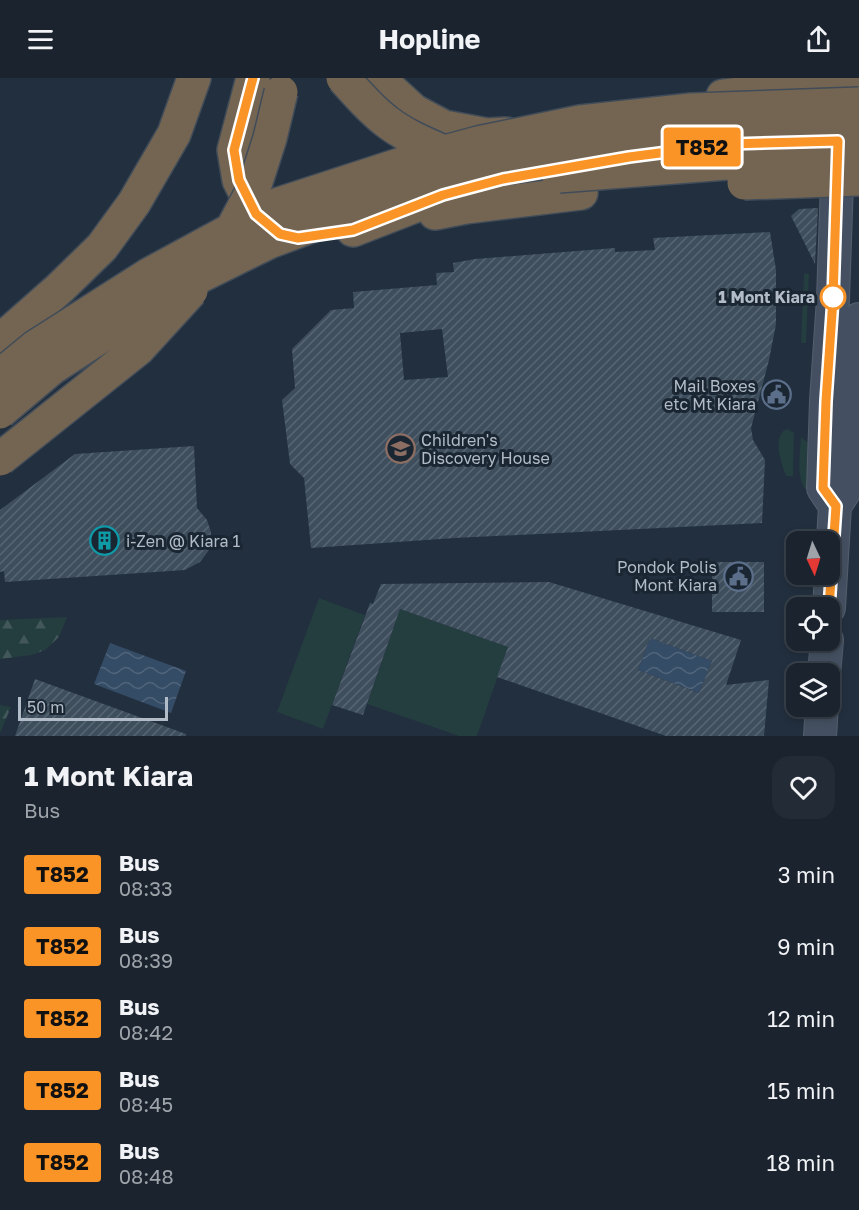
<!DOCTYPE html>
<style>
body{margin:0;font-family:"Golos Text",sans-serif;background:#232b36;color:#f1f3f6;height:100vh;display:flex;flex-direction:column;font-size:22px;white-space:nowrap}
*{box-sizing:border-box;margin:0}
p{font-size:20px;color:#9fa4aa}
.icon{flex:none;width:33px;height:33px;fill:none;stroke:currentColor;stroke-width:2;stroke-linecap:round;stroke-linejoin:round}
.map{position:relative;height:658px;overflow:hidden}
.details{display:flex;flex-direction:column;background:#1a232e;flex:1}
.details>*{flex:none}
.badge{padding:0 12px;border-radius:4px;font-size:21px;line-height:39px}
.needle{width:39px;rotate:176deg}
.fabs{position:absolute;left:786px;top:453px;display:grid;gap:12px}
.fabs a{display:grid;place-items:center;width:54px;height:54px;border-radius:12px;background:#1a232e;box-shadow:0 3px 9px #0003,0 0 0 2px #38404a;font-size:30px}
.scale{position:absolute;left:18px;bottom:15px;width:150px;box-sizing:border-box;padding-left:6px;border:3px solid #b2bcc9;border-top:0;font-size:16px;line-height:21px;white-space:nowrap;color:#b2bcc9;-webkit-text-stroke:4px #1b2633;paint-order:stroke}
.map>.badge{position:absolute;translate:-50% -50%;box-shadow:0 0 0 3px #fff}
.round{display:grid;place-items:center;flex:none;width:63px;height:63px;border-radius:18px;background:#232b36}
.head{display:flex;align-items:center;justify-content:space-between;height:102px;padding:0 24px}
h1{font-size:28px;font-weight:700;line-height:45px}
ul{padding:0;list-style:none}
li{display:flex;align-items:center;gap:18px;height:72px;padding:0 24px}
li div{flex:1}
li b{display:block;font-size:22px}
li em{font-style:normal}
li .badge{min-width:66px;font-weight:700;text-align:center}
header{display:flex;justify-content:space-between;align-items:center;height:78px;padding:0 24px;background:#1a232e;font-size:27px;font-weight:700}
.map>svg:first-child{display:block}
.forest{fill:url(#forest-firs)}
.garden{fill:#243d3f}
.water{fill:url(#water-waves)}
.building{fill:url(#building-hatch);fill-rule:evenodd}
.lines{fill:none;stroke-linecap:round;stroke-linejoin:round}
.secondary-casing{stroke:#545f6c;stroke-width:34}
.motorway-casing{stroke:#414c59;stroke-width:36}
.secondary{stroke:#445061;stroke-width:32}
.motorway{stroke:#746553;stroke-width:33}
.motorway-bridge-casing{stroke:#414c59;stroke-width:36;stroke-linecap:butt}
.motorway-bridge{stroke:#746553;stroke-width:33}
.line-casing{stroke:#fff;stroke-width:14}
.line{stroke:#fa9426;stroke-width:9}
.stop-dot{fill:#fff;stroke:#fa9426;stroke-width:3}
.labels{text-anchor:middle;stroke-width:6;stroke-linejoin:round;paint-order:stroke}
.stop-label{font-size:16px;font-weight:bold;fill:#b2bcc9;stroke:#1b2633;text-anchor:end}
.poi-label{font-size:16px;fill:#b2bcc9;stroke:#1b2633;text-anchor:end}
</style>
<header><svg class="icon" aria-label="menu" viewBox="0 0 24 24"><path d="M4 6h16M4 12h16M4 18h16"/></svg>Hopline<svg class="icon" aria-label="share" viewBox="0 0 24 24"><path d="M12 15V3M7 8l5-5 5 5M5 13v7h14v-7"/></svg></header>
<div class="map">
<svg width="859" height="658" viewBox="0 0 859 658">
<defs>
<pattern id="forest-firs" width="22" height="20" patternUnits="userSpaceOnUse" patternTransform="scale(1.5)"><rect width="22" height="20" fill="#243d3f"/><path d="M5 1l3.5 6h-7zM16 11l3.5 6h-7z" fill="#415759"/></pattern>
<pattern id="water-waves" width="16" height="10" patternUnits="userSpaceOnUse" patternTransform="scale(1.5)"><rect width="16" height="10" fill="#354c66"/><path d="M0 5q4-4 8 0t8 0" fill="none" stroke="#50647b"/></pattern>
<pattern id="building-hatch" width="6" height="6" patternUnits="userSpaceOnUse" patternTransform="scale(1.5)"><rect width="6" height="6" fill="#3e4e5d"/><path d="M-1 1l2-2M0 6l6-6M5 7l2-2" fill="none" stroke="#586673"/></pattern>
</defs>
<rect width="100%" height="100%" fill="#222f3e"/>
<!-- forest -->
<path class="forest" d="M67,539L59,559L45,572L32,577L0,581V542Z
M0,627L11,629L0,655Z"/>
<!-- garden -->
<path class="garden" d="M804,195L809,196L806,265H801Z
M788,351L794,355L793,398H786C781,384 773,364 784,352Z
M801,359L812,368L809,411H805C796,397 800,376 801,359Z
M319,520L365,537L323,651L277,634Z
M400,531L508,569L477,658H459L367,626Z"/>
<!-- water -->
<path class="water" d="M650,560L712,583L699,615L638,592Z
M110,565L186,593L171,635L94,606Z"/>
<!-- building -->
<path class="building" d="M818,130L815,186L791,138L799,131Z
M770,154L776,192V246L769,282L751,350L753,362L765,382L762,445L455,460L311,470L304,400L290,386L282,322L295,310L292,271L331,232L354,230L353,214L437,207L436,195L454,194L453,185L475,181L615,170V174L655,172L653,160ZM442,251L448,299L404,302L400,255Z
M194,368L197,430L207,442L211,454L209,472L200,484L185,492L5,504L4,493L0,494V432L75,376Z
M712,484H764V534H712Z
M549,504L741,562L726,607L769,602L764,658H666L497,599L508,569L400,531L363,637L332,627L370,525L373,526L381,506ZM650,560L712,583L699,615L638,592Z
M35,601L186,656V658H15Z"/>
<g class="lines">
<defs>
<path id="secondary" d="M835,428L823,410L826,323L833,221L838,75
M829,530L835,428L846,411L859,241
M824,596L827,562
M820,658L822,628"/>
<path id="motorway" d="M253,0L234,72L239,102L256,136L262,141
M378,0L414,33L444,49L487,57L506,56
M723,18L859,1
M435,135L466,129L581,115
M353,152L443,117L461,112
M0,263L60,210L102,169L134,125L174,56L194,0"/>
</defs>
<!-- secondary casing -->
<use href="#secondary" class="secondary-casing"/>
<!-- motorway casing -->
<use href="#motorway" class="motorway-casing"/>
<!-- secondary -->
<use href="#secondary" class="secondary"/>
<!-- motorway -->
<use href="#motorway" class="motorway"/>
<defs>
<path id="motorway-bridge" d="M343,0C357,15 370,31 386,43C406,59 431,68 453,78
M559,98L807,79L859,77
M744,105L859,101
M230,155L254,110L270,60L281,14
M0,298L35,269L150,196L279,126L408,84L478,65L580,44L691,32L859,26
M0,334L52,290L176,210L269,164L410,111L532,82L646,65L765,53L859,51
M0,381L138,271L191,213"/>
</defs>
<!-- motorway-bridge casing -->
<use href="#motorway-bridge" class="motorway-bridge-casing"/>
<!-- motorway-bridge -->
<use href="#motorway-bridge" class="motorway-bridge"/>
</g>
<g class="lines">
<defs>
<path id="line" d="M253,0L234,72L239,102L256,136L280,156L298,160L353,152L443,117L503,101L629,79L729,66L838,63L833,221L826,323L823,410L836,428L829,530"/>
</defs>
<!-- line casing -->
<use href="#line" class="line-casing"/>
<!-- line -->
<use href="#line" class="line"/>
</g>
<!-- icons -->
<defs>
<symbol id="civic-ring" viewBox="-11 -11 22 22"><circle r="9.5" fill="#1b2633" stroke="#5c6f8a" stroke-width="1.5"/><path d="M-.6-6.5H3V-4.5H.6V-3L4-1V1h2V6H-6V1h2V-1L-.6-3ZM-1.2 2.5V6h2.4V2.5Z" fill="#5c6f8a"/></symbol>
<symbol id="school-ring" viewBox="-11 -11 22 22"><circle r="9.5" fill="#1b2633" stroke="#8d6e63" stroke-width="1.5"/><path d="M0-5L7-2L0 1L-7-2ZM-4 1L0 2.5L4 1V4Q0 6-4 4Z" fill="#8d6e63"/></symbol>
<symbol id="building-ring" viewBox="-11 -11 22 22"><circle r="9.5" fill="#1b2633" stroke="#0f9aa8" stroke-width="1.5"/><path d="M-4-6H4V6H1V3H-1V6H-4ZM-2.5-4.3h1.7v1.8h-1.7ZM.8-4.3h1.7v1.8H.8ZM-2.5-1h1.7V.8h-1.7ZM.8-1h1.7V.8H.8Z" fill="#0f9aa8"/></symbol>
</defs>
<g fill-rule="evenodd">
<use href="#civic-ring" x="760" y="300" width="33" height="33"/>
<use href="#school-ring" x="384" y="354" width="33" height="33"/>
<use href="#building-ring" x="88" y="446" width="33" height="33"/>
<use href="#civic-ring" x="722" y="482" width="33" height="33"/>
</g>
<!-- markers -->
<circle class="stop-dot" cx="833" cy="219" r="12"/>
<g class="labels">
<!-- stop labels -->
<g class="stop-label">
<text x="815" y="225">1 Mont Kiara</text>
</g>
<!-- poi labels -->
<g class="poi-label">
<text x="756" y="314">Mail Boxes<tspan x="756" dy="18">etc Mt Kiara</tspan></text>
<text x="421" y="368" text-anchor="start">Children's<tspan x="421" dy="18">Discovery House</tspan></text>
<text x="126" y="469" text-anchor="start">i-Zen @ Kiara 1</text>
<text x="717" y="495">Pondok Polis<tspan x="717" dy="18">Mont Kiara</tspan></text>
</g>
</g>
</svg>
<div class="fabs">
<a><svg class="needle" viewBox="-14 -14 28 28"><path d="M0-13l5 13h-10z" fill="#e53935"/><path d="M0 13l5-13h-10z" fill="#9fa4aa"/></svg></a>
<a><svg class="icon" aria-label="locate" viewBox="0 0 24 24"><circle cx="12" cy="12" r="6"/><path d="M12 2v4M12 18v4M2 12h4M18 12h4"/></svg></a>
<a><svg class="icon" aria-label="layers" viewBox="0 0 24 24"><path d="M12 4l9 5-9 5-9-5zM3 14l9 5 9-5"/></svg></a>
</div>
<div class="scale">50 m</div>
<b class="badge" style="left:702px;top:69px;background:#fa9426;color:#111">T852</b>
</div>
<section class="details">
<div class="head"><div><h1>1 Mont Kiara</h1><p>Bus</p></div><a class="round"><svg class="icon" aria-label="heart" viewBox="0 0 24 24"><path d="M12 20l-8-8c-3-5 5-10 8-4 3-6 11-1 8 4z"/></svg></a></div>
<ul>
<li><span class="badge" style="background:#fa9426;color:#111">T852</span><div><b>Bus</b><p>08:33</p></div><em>3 min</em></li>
<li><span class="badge" style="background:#fa9426;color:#111">T852</span><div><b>Bus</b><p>08:39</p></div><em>9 min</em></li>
<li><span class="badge" style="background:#fa9426;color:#111">T852</span><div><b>Bus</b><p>08:42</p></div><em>12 min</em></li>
<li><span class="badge" style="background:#fa9426;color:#111">T852</span><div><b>Bus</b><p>08:45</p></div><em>15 min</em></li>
<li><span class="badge" style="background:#fa9426;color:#111">T852</span><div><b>Bus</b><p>08:48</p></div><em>18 min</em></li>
</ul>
</section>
